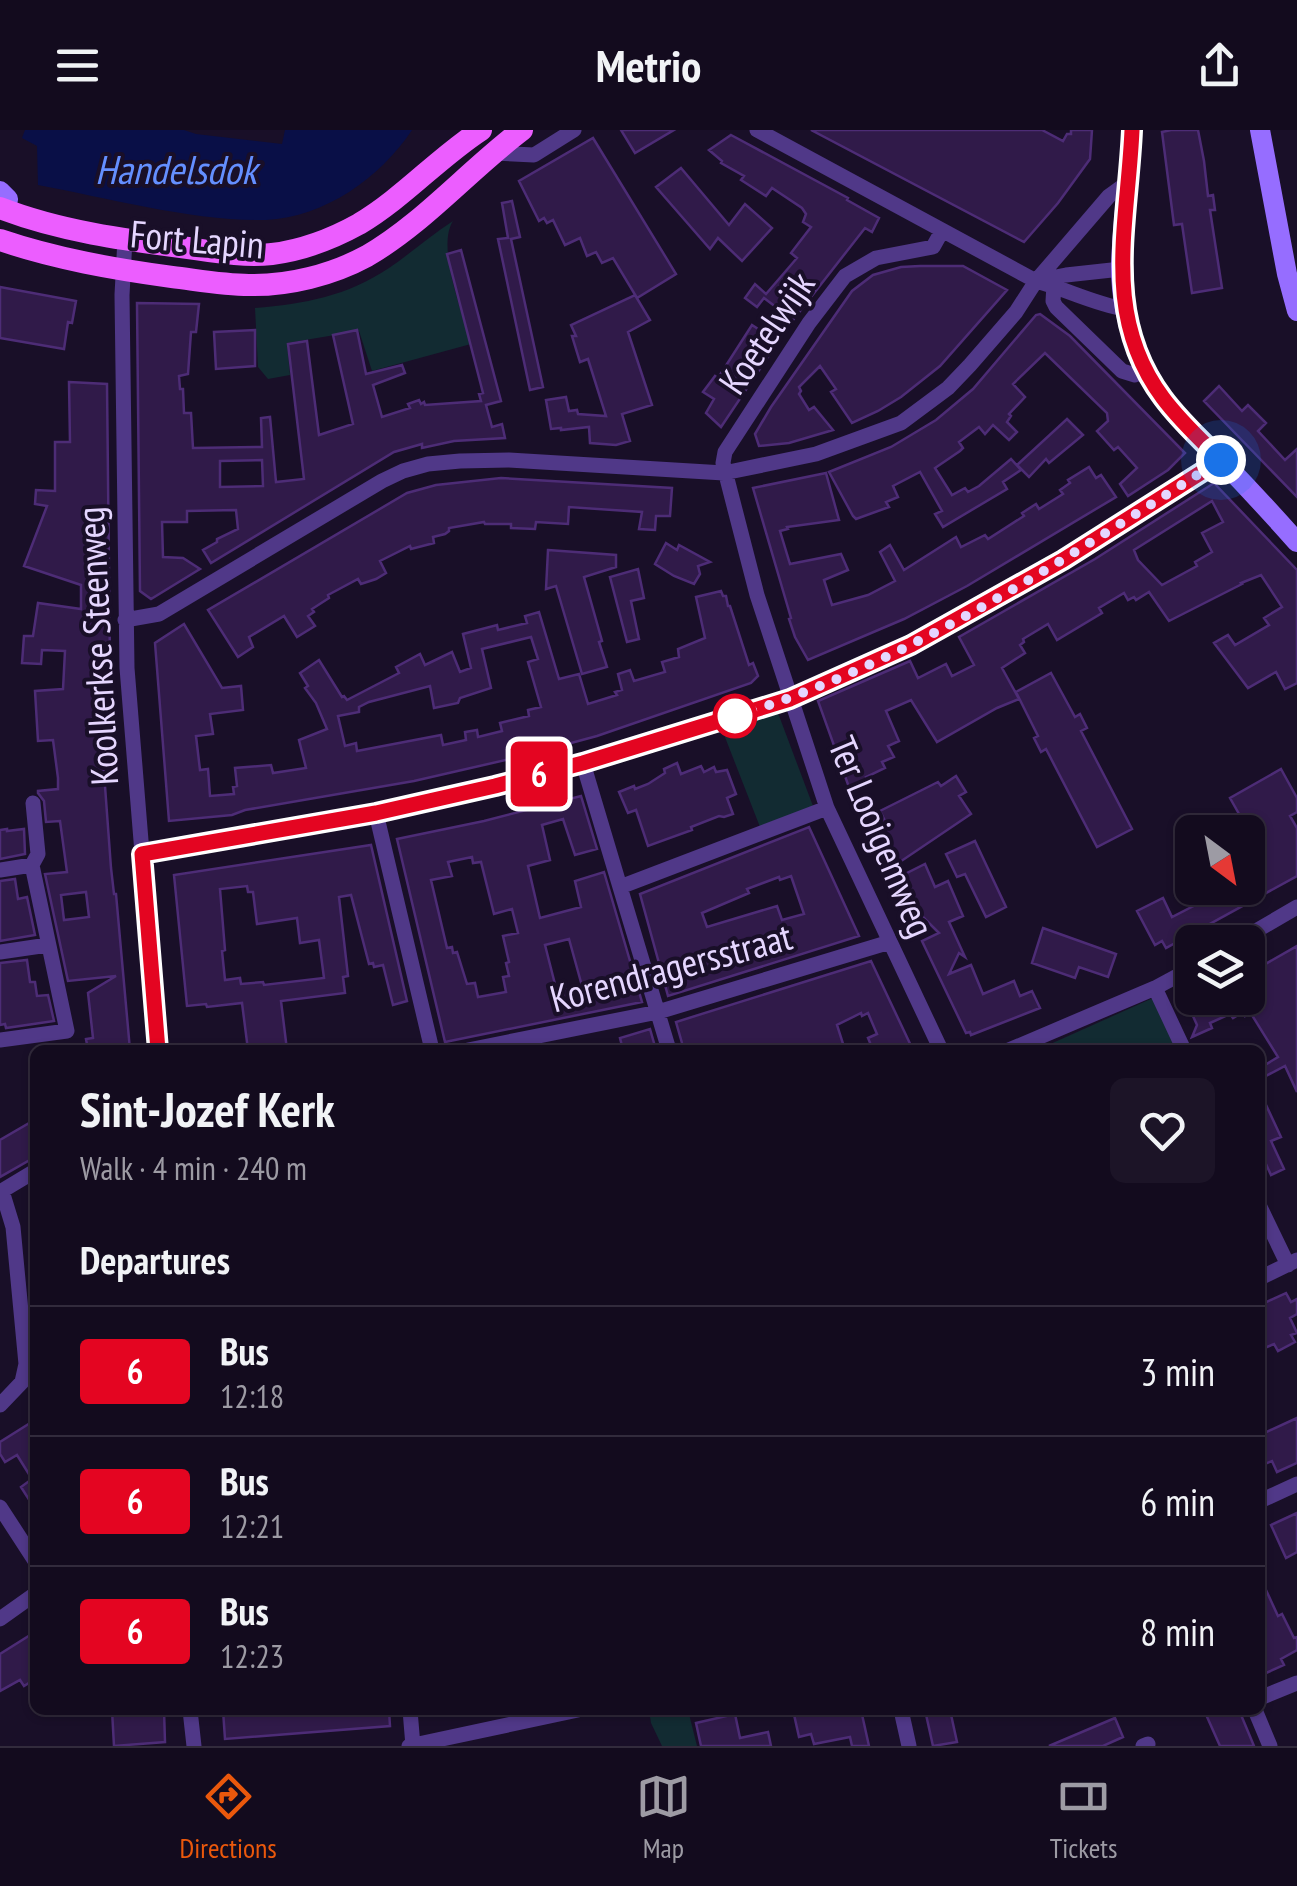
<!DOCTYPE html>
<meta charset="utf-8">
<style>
body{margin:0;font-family:"PT Sans Narrow",sans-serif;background:#1c1427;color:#f1f3f6;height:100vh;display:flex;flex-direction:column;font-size:38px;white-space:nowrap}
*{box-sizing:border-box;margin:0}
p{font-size:32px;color:#9d9ba4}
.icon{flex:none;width:55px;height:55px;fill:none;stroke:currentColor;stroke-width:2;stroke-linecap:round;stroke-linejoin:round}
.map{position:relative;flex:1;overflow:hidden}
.details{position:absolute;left:30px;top:915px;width:1235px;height:670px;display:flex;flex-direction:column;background:#130b1e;border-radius:15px;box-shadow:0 2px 8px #0004,0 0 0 2px #322b3c}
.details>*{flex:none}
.badge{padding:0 20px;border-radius:8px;font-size:35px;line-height:65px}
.needle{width:65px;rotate:148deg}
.tools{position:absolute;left:1175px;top:685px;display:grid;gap:20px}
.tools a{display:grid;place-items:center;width:90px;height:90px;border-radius:15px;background:#130b1e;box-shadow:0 2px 8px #0004,0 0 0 2px #322b3c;font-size:50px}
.you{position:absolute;width:50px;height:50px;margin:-25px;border:8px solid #fff;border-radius:50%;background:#1a73e8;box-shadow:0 0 0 15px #1a73e833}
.map>.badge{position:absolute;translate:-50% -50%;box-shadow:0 0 0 5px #fff}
h2{padding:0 50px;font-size:38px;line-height:90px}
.round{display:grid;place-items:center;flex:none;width:105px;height:105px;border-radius:15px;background:#1c1427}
.headline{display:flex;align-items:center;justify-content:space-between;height:170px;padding:0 50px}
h1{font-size:48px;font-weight:600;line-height:75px}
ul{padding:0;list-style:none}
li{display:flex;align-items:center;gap:30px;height:130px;padding:0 50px;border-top:2px solid #322b3c}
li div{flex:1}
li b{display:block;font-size:38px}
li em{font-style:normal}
li .badge{min-width:110px;font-weight:700;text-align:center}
header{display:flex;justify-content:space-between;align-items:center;height:130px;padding:0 50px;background:#130b1e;font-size:45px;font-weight:600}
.tabs{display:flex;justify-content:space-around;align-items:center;height:140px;border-top:2px solid #322b3c;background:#130b1e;font-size:28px;color:#9d9ba4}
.tabs a{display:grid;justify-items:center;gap:5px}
.tabs .active{color:#ea580c}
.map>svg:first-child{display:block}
.green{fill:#122b32}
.water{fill:#090f47}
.building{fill:#301a49;stroke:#4d2c76;stroke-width:2.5;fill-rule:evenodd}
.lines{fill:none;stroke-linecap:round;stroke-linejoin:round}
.street{stroke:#503888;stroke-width:15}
.secondary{stroke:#966dff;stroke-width:20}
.primary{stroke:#ec5dff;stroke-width:22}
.line-casing{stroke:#fff;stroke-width:22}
.line{stroke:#e40521;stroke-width:15}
.walk{stroke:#e5d6ff;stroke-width:10;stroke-dasharray:0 18}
.stop-dot{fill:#fff;stroke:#e40521;stroke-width:5}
.labels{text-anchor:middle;stroke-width:8;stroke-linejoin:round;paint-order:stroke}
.street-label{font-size:38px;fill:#e5d6ff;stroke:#190f28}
.water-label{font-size:40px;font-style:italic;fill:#648fff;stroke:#190f28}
</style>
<header><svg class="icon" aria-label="menu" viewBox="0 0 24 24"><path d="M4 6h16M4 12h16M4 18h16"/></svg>Metrio<svg class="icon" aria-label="share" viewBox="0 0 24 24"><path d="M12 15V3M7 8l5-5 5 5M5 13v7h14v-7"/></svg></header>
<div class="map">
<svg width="1297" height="1616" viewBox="0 0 1297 1616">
<rect width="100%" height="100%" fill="#190f28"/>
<!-- green -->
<path class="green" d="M453,91C436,117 463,184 471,214L372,241L359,201L287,213L290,245L268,249L258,237L255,178C305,174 347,166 389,138C411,123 431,105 453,91Z
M778,583L813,676L760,697L723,602Z
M1153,868L1176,920H1037Z
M649,1580H688L697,1616H662L651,1593Z"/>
<!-- water -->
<path class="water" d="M25,0H184L196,4L282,14L285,0H412C380,48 325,87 266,90C196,92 108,68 38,55L37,16L22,8Z"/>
<!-- building -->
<path class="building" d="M621,0H674L635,23Z
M811,0H1042L1063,11L1067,4H1071V0H1092L1090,29L1058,73L1024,112Z
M1171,0H1198L1204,31L1208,66L1213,65L1215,80H1210L1222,158L1192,163L1182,94L1174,95L1162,2Z
M731,5L848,68L847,70L879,88L872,102L865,98L793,190L764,168L757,177L745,168L755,154L766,164L797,128L791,123L811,97L803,92L806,84L802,78L772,58L766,66L741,50L744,46L721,33L722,31L709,20Z
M593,8L676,144L637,168L613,128L602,133L596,122L587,126L580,108L565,115L553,90L547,93L544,88L539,91L519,51Z
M681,38L729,95L745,74L772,98L742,131L718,108L710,119L656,57Z
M512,71L520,107L511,109L543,257L530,260L498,109L508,108L502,73Z
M461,120L501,271L486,275L492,297L502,294L505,308L454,311L422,318V314L394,322L211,433L203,420L217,412V409L238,399L236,380L187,381V392H162L163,427L183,428L200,439L151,469L140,461L137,173L199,174L196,202H191L188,244L179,246L180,259H183L184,283H191L193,318L262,317L261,288L270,287L276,352L304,349L288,214L307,211L319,305L353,294L333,205L357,200L366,244L402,235L405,243L373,255L382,287L410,278L408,274L419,270L421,274L424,272L425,275L481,271L479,264L483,263L447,124ZM262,330L263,356L220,357V331Z
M920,136H963L1007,160L940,236L901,267L878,281L852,293L831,262L836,259L820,236L799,257L801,261L799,264L809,280L814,277L833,300L789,313L759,316L755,304L771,277L852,161L873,145L901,137Z
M0,157L76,171L72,193L68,192L64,219L0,208Z
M635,165L650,190L628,202L652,275L622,284L630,311L616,315L590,313L589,297L561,300V298L551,299L546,270L566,267L569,281L577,280L578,284L606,286L588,229L580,232L572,206H576L571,195Z
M1040,184L1070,206L1185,323L1168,340L1128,366L1120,354L1137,338L1118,317L1114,320L1097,301L1108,291L1107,283L1045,223L1013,254L1025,267L1009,284L1011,286L1007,292L1017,302L1009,310L993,295L985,304L979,297L959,312L963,318L960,321L935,338L952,365L965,358L968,362L979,356L1011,329L1021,340L1003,352L1007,359L943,397L935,384L942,381L920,342L893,356L898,367L886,372L889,377L856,389L853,386L829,342L891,317L936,290L973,259L1036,185Z
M752,195L778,212L721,297L706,283L714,269L703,262L715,246L718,248Z
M255,200V236L216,239L214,202Z
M69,252L107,254L110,534L96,533L111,738L114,764H116L130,920H88L86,909L93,908L88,863L116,846L68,851L45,744L67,742L60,691L46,692L44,671L38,663V661L58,659V648L53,610L38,611L35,561L63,559L65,521L42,520L41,534L22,533L24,506H33L38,473L81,479V455L24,436L47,376L35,374L36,360L55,361V312H70ZM86,762L89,787L64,790L61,765Z
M1219,256L1242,281L1248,275L1266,293L1258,301L1285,330L1297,319V367L1204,271Z
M1067,289L1083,305L1049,333L1046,329L1029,347L1017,335Z
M1089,337L1096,348L1101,345L1116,367L967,456L904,489L808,530L795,507L789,489L791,488L753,358L826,343L839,390L787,397L788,399L780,401L790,434L841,424L848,440L824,450L832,475L868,465L895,451L880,422L890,415L904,440L956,407L961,417L985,405L988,409L1024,386L1022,383L1036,374L1039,379L1063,364L1060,360L1070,353L1068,350Z
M501,348L672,358L670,386H656L655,400L639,399L642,382L569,377L568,394L536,392L535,399L511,398V394H485L484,392L449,398V401L445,404L433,407L434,413L411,419L410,416L380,431L386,443L376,449L361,454L358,449L328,465L329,468L312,479L314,482L308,486L315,496L297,507L284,486L249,507L253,517L238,527L208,480L407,363L436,355Z
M1214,353L1297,440V553L1285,559L1276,542L1248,558L1214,513L1228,505L1235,515L1269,495L1264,488L1282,477L1261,445L1241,453L1242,454L1169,491L1149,462L1136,470L1134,467L1128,470L1124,463L1099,478L1102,483L1057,510L1048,494L1023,509L1024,512L1020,515L1025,523L1002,538L1019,569L997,578L937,612L911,570L886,581L899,611L888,616L894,627L882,632L885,638L866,647L868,651L850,660L818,571L910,531L918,548L946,534L952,546L974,535L959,507L1095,429ZM1212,371L1223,392L1202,403L1212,422L1195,432L1197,436L1162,455L1138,430L1134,420Z
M666,413L677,420L679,415L710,432L698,436L700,444L694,454L674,446L655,434Z
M548,420L616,425V437L584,447L602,511L599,512L607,537L582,544L556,456L546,459Z
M638,439L644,468L631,471L639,509L627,512L610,447Z
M721,461L723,466H726L728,476H730L749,535L753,533L758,546L751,553L597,606L530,624L527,629L523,626L414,651L245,680L232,685L169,691L155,513L184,494L222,558L241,556L243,580L210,584L213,604L196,606L200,640L208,639L210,666L234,664L233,657L237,656L235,638L271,635L273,643L306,638L299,610L327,599L316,573L305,558L308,556L300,543L319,530L342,567L344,566L347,570L399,543L396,537L420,524L425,535L452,522L460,542L471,538L463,504L497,495L498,500L527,493L525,486L539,482L559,549L579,544L588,574L617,565L615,562L622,560L618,544L630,540L634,551L665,542L662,532L679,527L678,519L705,508L696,467ZM531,507L538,529L528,532L541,577L528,580L529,586L500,593L502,601L478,607L477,600L465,602L466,610L443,615L441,605L357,621L356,613L345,616L338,586L359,582V577L369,572L430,556L434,578L458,573L460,568L491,558L482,519Z
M1051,543L1075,587L1080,584L1087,598L1081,601L1132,699L1097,717L1046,619L1041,622L1034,608L1038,606L1016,562Z
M677,633L681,644L701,636L704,642L714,637L716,642L727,640L736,664L727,668L733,684L724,687L719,686L691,697L692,700L648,716L636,680L628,683L619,662L634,656L635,659L648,654L665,643L664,639Z
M1281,639L1297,668V682L1290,686L1297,698V746L1166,818L1162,811L1155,815L1137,781L1163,768L1172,787L1205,770L1201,764L1212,758H1248V702H1223L1243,691L1230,668Z
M956,646L966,662L959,666L971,684L888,740L868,697L884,689L880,681L938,652L941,656Z
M581,666L597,719L575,725L563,689L542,695L550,730L528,736L540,788L581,777L575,751L604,742L642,872L445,912L397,709L484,691ZM472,727L473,733L481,732L494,784L512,779L518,803L503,806L509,832L506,833L509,846L503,847L506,862L478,867L475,853L467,854L457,822L453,823L452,817L447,818L431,750L452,746L448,732ZM569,809L582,856L557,862L545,815Z
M809,697L859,806L668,866L640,764ZM791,746L804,784L782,790L777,776L707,797L702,783L749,763L747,759L779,747L780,750Z
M7,699V701L24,699L25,724L0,729V700Z
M975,711L1006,777L986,787L965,744L957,747L946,724Z
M371,715L407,871L393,875L383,835L374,837L373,833L369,834L351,765L339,767L348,846L343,847L345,863L281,871L287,920H248L242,873L207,877L206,874L187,876L174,745ZM247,756L248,762H253L257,794L297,788L300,813L319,810L324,848L264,855L263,852L241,854L240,848L225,850L222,821L225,820L220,759Z
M925,734L935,757L948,751L963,786L949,792L965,827L959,823L949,844L971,835L983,864L1014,851L1020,866L1032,861L1040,878L971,905L970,902L966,903L922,811L939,803L921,785L912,789L893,750Z
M15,749L18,769L27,767L35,805L0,811V751Z
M1043,798L1116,824L1108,847L1079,837L1075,848L1032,833Z
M1297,816V962L1285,936L1260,949V938L1278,927L1250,882L1245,886L1243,882L1233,888L1230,884L1210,893L1212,898L1192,907L1197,895L1188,875L1201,868H1248V844Z
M27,830L30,852H35L37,866L48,865L54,891L6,898L5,894L0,895V833Z
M871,831L913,920H873L868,908L877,904L868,883L862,886L861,883L837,895L845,920H684L676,892Z
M650,899L656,920H623L620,908Z
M1260,962L1281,1007L1271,1011L1284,1039L1271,1045L1260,1021Z
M31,992L35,999V1027L0,1047V1010Z
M1286,1163L1291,1172L1297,1169V1184L1290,1188L1297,1203L1291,1205L1295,1212L1278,1221L1274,1214L1260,1220V1175Z
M1297,1288V1333L1277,1342L1272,1331L1260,1336V1305Z
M35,1290V1379L21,1357L32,1349L17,1325L5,1332L0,1324V1312Z
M1297,1383V1422L1286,1428L1271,1395Z
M1260,1447L1278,1486L1282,1484L1294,1508L1297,1507V1520L1281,1529L1284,1535L1266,1543L1260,1530Z
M35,1502V1549L24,1556L20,1550L0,1561V1524Z
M112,1580H164L165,1612L114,1616Z
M223,1580H389L390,1596L225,1609Z
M793,1580H861L869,1616H852L850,1607L814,1614L811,1604L799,1607Z
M925,1580H950L957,1612L933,1616Z
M1204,1580H1239L1254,1616H1220Z
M735,1584L740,1608L768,1602L771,1616H701L696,1593Z
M1115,1588L1123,1607L1103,1616H1049Z"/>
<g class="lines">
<!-- street -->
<path class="street" d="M757,0L1036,151C1066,159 1094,174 1125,179
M493,23L534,25L574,0
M125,109L122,165L127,538L158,920
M1040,150L1066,145L1121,139
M1054,155L1053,171L1056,177L1122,241L1135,245L1146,240
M125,490L159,484L382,351L403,341L428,334L460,331L509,330L724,343L816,324L901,293L948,258L970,235L1016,182L1036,151L1109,66L1127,53
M583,633L620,757L827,678
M376,683L432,920
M142,724L376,683L495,656L583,633L790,569L911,515L1063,430L1221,329
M0,740L32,735
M620,757L669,920
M1237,812L1297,777
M0,822L48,815
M1155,858L1184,920
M0,910L67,901L32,735L38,724L33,673
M468,920L658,882L890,812
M941,920L827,678L757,465L723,333L725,322L809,193L845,146L876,128L933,117L942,101
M1009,920L1155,858L1192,838
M0,1062L35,1041
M1260,1077L1288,1135
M1260,1148L1297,1130
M0,1275L22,1252L26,1234L13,1097L2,1061
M1260,1371L1297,1354
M0,1377L35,1431
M0,1489L35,1464
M1260,1568L1297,1553
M190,1580L194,1616
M410,1580L413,1616
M901,1580L909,1616
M1255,1580L1270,1616
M409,1616L578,1580
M1143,1616L1148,1614"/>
<!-- secondary -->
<path class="secondary" d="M1132,0C1130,46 1122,91 1121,137C1121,192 1143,250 1181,290C1195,305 1210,318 1224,333C1249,359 1273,385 1297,412
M1260,0L1287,144L1297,181
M0,61L8,69L6,80"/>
<!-- primary -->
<path class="primary" d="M0,78C59,101 125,110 188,118C216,122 244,127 272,124C303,120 332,109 359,94C403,68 438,28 481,0
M0,110C56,129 114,139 172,147C197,150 223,155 249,155C288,156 332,145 367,126C424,93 469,40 522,0"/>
</g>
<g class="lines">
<defs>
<path id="line" d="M158,920L142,724L376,683L495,656L583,633L790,569L911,515L1063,430L1221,330C1201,310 1180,291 1163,268C1101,185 1128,94 1132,0"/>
</defs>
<!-- line casing -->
<use href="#line" class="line-casing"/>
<!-- line -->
<use href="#line" class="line"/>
<!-- walk -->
<path class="walk" d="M735,586C911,533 1067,427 1221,330"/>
</g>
<!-- markers -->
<circle class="stop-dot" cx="735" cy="586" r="20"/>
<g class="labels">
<!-- street labels -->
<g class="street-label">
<text transform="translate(197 110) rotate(5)" y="13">Fort Lapin</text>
<text transform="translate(767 203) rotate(-56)" y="13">Koetelwijk</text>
<text transform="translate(98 516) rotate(-93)" y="13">Koolkerkse Steenweg</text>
<text transform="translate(881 707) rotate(67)" y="13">Ter Looigemweg</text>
<text transform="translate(671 838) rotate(-15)" y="13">Korendragersstraat</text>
</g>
<!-- water labels -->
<g class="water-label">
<text x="176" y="54">Handelsdok</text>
</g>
</g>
</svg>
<div class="tools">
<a><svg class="needle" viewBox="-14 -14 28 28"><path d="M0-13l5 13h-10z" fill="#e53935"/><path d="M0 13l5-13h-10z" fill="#9d9ba4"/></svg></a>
<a><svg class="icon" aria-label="layers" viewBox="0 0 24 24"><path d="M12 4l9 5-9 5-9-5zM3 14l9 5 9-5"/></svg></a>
</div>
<div class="you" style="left:1221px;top:330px"></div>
<b class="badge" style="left:539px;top:644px;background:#e40521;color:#fff">6</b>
<section class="details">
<div class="headline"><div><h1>Sint-Jozef Kerk</h1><p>Walk · 4 min · 240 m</p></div><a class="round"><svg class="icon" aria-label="heart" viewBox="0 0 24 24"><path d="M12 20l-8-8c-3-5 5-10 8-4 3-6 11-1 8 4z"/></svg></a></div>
<h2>Departures</h2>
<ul>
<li><span class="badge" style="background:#e40521;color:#fff">6</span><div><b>Bus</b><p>12:18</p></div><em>3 min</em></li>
<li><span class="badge" style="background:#e40521;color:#fff">6</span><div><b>Bus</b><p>12:21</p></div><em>6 min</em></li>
<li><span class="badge" style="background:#e40521;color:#fff">6</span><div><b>Bus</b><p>12:23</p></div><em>8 min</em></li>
</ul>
</section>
</div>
<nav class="tabs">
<a class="active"><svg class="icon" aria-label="directions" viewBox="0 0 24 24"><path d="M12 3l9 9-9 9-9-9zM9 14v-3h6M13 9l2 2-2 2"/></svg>Directions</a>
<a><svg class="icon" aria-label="map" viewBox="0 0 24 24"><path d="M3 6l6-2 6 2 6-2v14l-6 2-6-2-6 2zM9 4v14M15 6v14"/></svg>Map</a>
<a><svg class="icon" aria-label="tickets" viewBox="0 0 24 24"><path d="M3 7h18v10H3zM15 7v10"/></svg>Tickets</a>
</nav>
